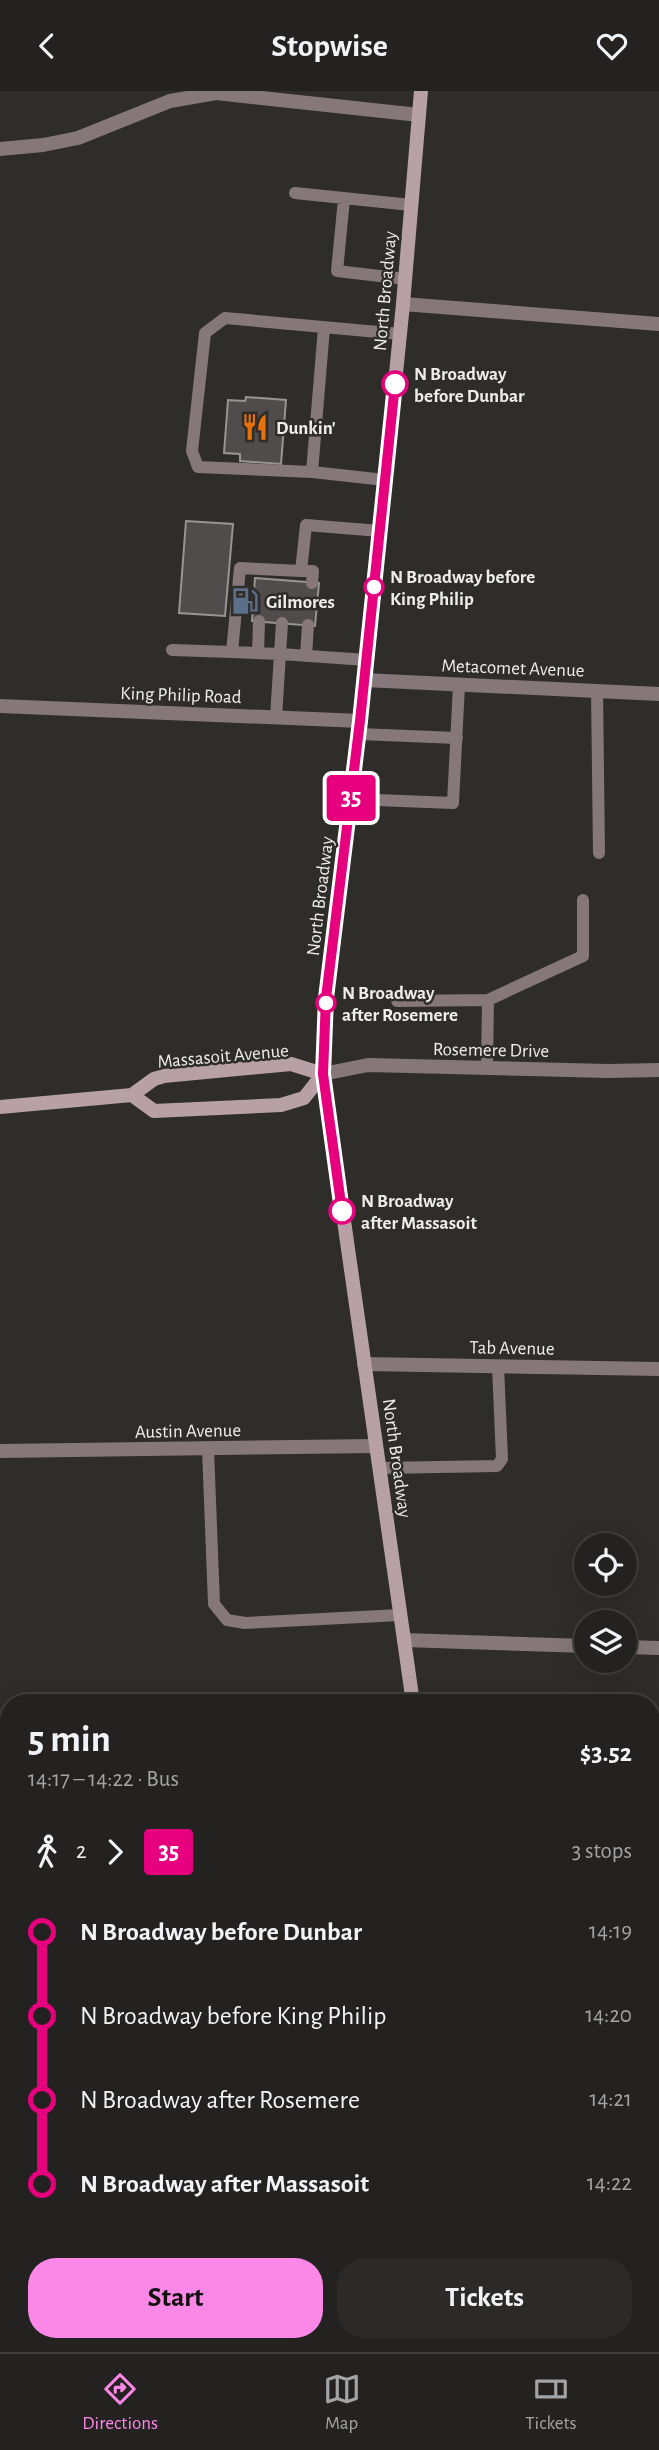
<!DOCTYPE html>
<meta charset="utf-8">
<style>
body{margin:0;font-family:"Alegreya Sans",sans-serif;background:#2b2a29;color:#f1f3f6;height:100vh;display:flex;flex-direction:column;font-size:26px;white-space:nowrap}
*{box-sizing:border-box;margin:0}
p{font-size:23px;color:#a3a4a5}
.icon{flex:none;width:38px;height:38px;fill:none;stroke:currentColor;stroke-width:2;stroke-linecap:round;stroke-linejoin:round}
.map{position:relative;flex:1;overflow:hidden}
.drawer{position:absolute;left:0px;top:1603px;width:660px;height:658px;display:flex;flex-direction:column;background:#232220;border-radius:28px 28px 0 0;box-shadow:0 7px 28px #0002,0 0 0 2px #403f3e}
.drawer>*{flex:none}
.badge{padding:0 14px;border-radius:5px;font-size:24px;line-height:46px}
.buttons{position:absolute;left:574px;top:1442px;display:grid;gap:14px}
.buttons a{display:grid;place-items:center;width:63px;height:63px;border-radius:50%;background:#232220;box-shadow:0 7px 28px #0002,0 0 0 2px #403f3e;font-size:35px}
.map>.badge{position:absolute;translate:-50% -50%;box-shadow:0 0 0 4px #fff}
.legs{display:flex;align-items:center;gap:10px;height:77px;padding:0 28px;font-size:23px}
.legs p{margin-inline-start:auto}
.headline{display:flex;align-items:center;justify-content:space-between;height:119px;padding:0 28px}
h1{font-size:38px;font-weight:700;line-height:52px}
.cta{display:flex;gap:14px;margin-top:auto;padding:14px 28px}
.cta a{flex:1;height:80px;border-radius:28px;background:#fb87e6;color:#111;font-size:28px;font-weight:700;line-height:80px;text-align:center}
.cta a+a{background:#2b2a29;color:#f1f3f6}
ul{padding:0 28px;list-style:none}
li{display:flex;align-items:center;gap:24px;height:84px;font-size:26px}
li i{display:grid;place-items:center;width:10px;height:100%;margin:0 9px;background:currentColor}
li i::after{content:'';width:18px;height:18px;margin:-9px;border:5px solid;border-radius:50%;background:#232220}
li p{margin-inline-start:auto}
li:first-child i{background:linear-gradient(#0000 50%,currentColor 0)}
li:last-child i{background:linear-gradient(currentColor 50%,#0000 0)}
header{display:flex;justify-content:space-between;align-items:center;height:91px;padding:0 28px;background:#232220;font-size:32px;font-weight:700}
.tab-bar{display:flex;justify-content:space-around;align-items:center;height:98px;border-top:2px solid #403f3e;background:#232220;font-size:19px;color:#a3a4a5}
.tab-bar a{display:grid;justify-items:center;gap:4px}
.tab-bar .selected{color:#fb87e6}
.map>svg:first-child{display:block}
.building{fill:#4f4c4b;stroke:#989492;stroke-width:2}
.lines{fill:none;stroke-linecap:round;stroke-linejoin:round}
.lane{stroke:#85777a;stroke-width:12}
.street{stroke:#85777a;stroke-width:14}
.secondary{stroke:#b8a1a6;stroke-width:14}
.line-1-casing{stroke:#fff;stroke-width:16}
.line-1{stroke:#e6007e;stroke-width:10}
.stop-1-dot{fill:#fff;stroke:#e6007e;stroke-width:3.5}
.labels{text-anchor:middle;stroke-width:5;stroke-linejoin:round;paint-order:stroke}
.street-label{font-size:19px;fill:#eeedeb;stroke:#2f2d2a}
.stop-label{font-size:19px;font-weight:bold;fill:#eeedeb;stroke:#2f2d2a;text-anchor:start}
.poi-label{font-size:19px;font-weight:bold;fill:#eeedeb;stroke:#2f2d2a;text-anchor:start}
</style>
<header><svg class="icon" aria-label="back" viewBox="0 0 24 24"><path d="M15 5l-7 7 7 7"/></svg>Stopwise<svg class="icon" aria-label="heart" viewBox="0 0 24 24"><path d="M12 20l-8-8c-3-5 5-10 8-4 3-6 11-1 8 4z"/></svg></header>
<div class="map">
<svg width="659" height="2261" viewBox="0 0 659 2261">
<rect width="100%" height="100%" fill="#2f2d2a"/>
<!-- building -->
<path class="building" d="M246,306L286,309L281,373L240,370V363L224,362L228,309L245,310Z
M186,430L233,433L225,525L179,522Z
M255,487L319,492L315,535L252,530Z"/>
<g class="lines">
<!-- lane -->
<path class="lane" d="M295,102L411,114
M344,108L337,180L405,188
M312,381L324,237
M385,389L312,381L198,376L192,360L205,242L225,227L400,243
M301,480H313L312,492
M282,532L280,563L232,561L240,477L301,480L306,434L380,440
M172,559L232,561
M258,562L259,530
M306,565L308,534
M597,599L599,762
M276,626L280,563L367,569
M359,643L457,647
M351,708L453,712L459,594
M397,910L488,909
M487,977L488,909L583,865V809
M208,1358L214,1513L227,1529L245,1532L400,1524
M379,1377L497,1375L502,1368L498,1275
M651,2250H659
M404,2261L408,2252"/>
<!-- street -->
<path class="street" d="M0,58L43,54L78,47L170,10L216,2L419,24
M403,213L659,233
M364,589L659,603
M0,615L361,630
M323,983L368,974L608,980L659,979
M364,1273L659,1278
M0,1360L376,1355
M404,1549L586,1555
M625,1556L659,1557
M0,1797H9
M651,1860H659
M0,2072H9
M651,2155H659
M191,2252L192,2261"/>
<!-- secondary -->
<path class="secondary" d="M0,1016L132,1004L154,988L164,985L291,973L323,983L304,1007L281,1014L154,1020L132,1004
M413,1612L323,983L326,907L367,569L403,213L421,0
M482,2261L483,2252"/>
</g>
<g class="lines">
<defs>
<path id="line-1" d="M342,1120L323,983L326,907L360,630L395,293"/>
</defs>
<!-- line-1 casing -->
<use href="#line-1" class="line-1-casing"/>
<!-- line-1 -->
<use href="#line-1" class="line-1"/>
</g>
<!-- icons -->
<defs>
<symbol id="restaurant-bare" viewBox="-9 -9 18 18"><path d="M-5-6h1v4h1v-4h1v4h1v-4h1v5L-1.5 .5V6h-2V.5L-5-1ZM5-6V6H3V1.5H1.5Q1.5-4 5-6Z" fill="#e8710a" stroke="#2f2d2a" stroke-width="2.5" paint-order="stroke"/></symbol>
<symbol id="fuel-bare" viewBox="-9 -9 18 18"><path d="M-5.5-6h7V0h2V4h1.3V-2.5L3-4.5l.8-.8L6-3V5H2.5V1h-1V6h-7ZM-4.2-4.7v3.2H.2V-4.7Z" fill="#5c6f8a" stroke="#2f2d2a" stroke-width="2.5" paint-order="stroke"/></symbol>
</defs>
<g fill-rule="evenodd">
<use href="#restaurant-bare" x="236" y="317" width="38" height="38"/>
<use href="#fuel-bare" x="226" y="491" width="38" height="38"/>
</g>
<!-- markers -->
<g class="stop-1-dot">
<circle cx="395" cy="293" r="12"/>
<circle cx="374" cy="496" r="9"/>
<circle cx="326" cy="912" r="9"/>
<circle cx="342" cy="1120" r="12"/>
</g>
<g class="labels">
<!-- street labels -->
<g class="street-label">
<text transform="translate(384 200) rotate(-85)" y="7">North Broadway</text>
<text transform="translate(513 576) rotate(2)" y="7">Metacomet Avenue</text>
<text transform="translate(181 603) rotate(2)" y="7">King Philip Road</text>
<text transform="translate(319 805) rotate(-83)" y="7">North Broadway</text>
<text transform="translate(491 958) rotate(1)" y="7">Rosemere Drive</text>
<text transform="translate(223 964) rotate(-5)" y="7">Massasoit Avenue</text>
<text transform="translate(512 1256) rotate(1)" y="7">Tab Avenue</text>
<text transform="translate(188 1339) rotate(-1)" y="7">Austin Avenue</text>
<text transform="translate(398 1367) rotate(82)" y="7">North Broadway</text>
</g>
<!-- stop labels -->
<g class="stop-label">
<text x="414" y="289">N Broadway<tspan x="414" dy="22">before Dunbar</tspan></text>
<text x="390" y="492">N Broadway before<tspan x="390" dy="22">King Philip</tspan></text>
<text x="342" y="908">N Broadway<tspan x="342" dy="22">after Rosemere</tspan></text>
<text x="361" y="1116">N Broadway<tspan x="361" dy="22">after Massasoit</tspan></text>
</g>
<!-- poi labels -->
<g class="poi-label">
<text x="276" y="343">Dunkin'</text>
<text x="266" y="517">Gilmores</text>
</g>
</g>
</svg>
<div class="buttons">
<a><svg class="icon" aria-label="locate" viewBox="0 0 24 24"><circle cx="12" cy="12" r="6"/><path d="M12 2v4M12 18v4M2 12h4M18 12h4"/></svg></a>
<a><svg class="icon" aria-label="layers" viewBox="0 0 24 24"><path d="M12 4l9 5-9 5-9-5zM3 14l9 5 9-5"/></svg></a>
</div>
<b class="badge" style="left:351px;top:707px;background:#e6007e;color:#fff">35</b>
<section class="drawer">
<div class="headline"><div><h1>5 min</h1><p>14:17 – 14:22 · Bus</p></div><b>$3.52</b></div>
<div class="legs"><svg class="icon" aria-label="walk" viewBox="0 0 24 24"><circle cx="13" cy="4" r="2"/><path d="M13 8l-2 6 4 7M11 14l-3 7M7 12l3-4h3l4 4"/></svg>2<svg class="icon" aria-label="forward" viewBox="0 0 24 24"><path d="M9 5l7 7-7 7"/></svg><b class="badge" style="background:#e6007e;color:#fff">35</b><p>3 stops</p></div>
<ul>
<li><i style="color:#e6007e"></i><b>N Broadway before Dunbar</b><p>14:19</p></li>
<li><i style="color:#e6007e"></i><span>N Broadway before King Philip</span><p>14:20</p></li>
<li><i style="color:#e6007e"></i><span>N Broadway after Rosemere</span><p>14:21</p></li>
<li><i style="color:#e6007e"></i><b>N Broadway after Massasoit</b><p>14:22</p></li>
</ul>
<div class="cta"><a>Start</a><a>Tickets</a></div>
</section>
</div>
<nav class="tab-bar">
<a class="selected"><svg class="icon" aria-label="directions" viewBox="0 0 24 24"><path d="M12 3l9 9-9 9-9-9zM9 14v-3h6M13 9l2 2-2 2"/></svg>Directions</a>
<a><svg class="icon" aria-label="map" viewBox="0 0 24 24"><path d="M3 6l6-2 6 2 6-2v14l-6 2-6-2-6 2zM9 4v14M15 6v14"/></svg>Map</a>
<a><svg class="icon" aria-label="tickets" viewBox="0 0 24 24"><path d="M3 7h18v10H3zM15 7v10"/></svg>Tickets</a>
</nav>
